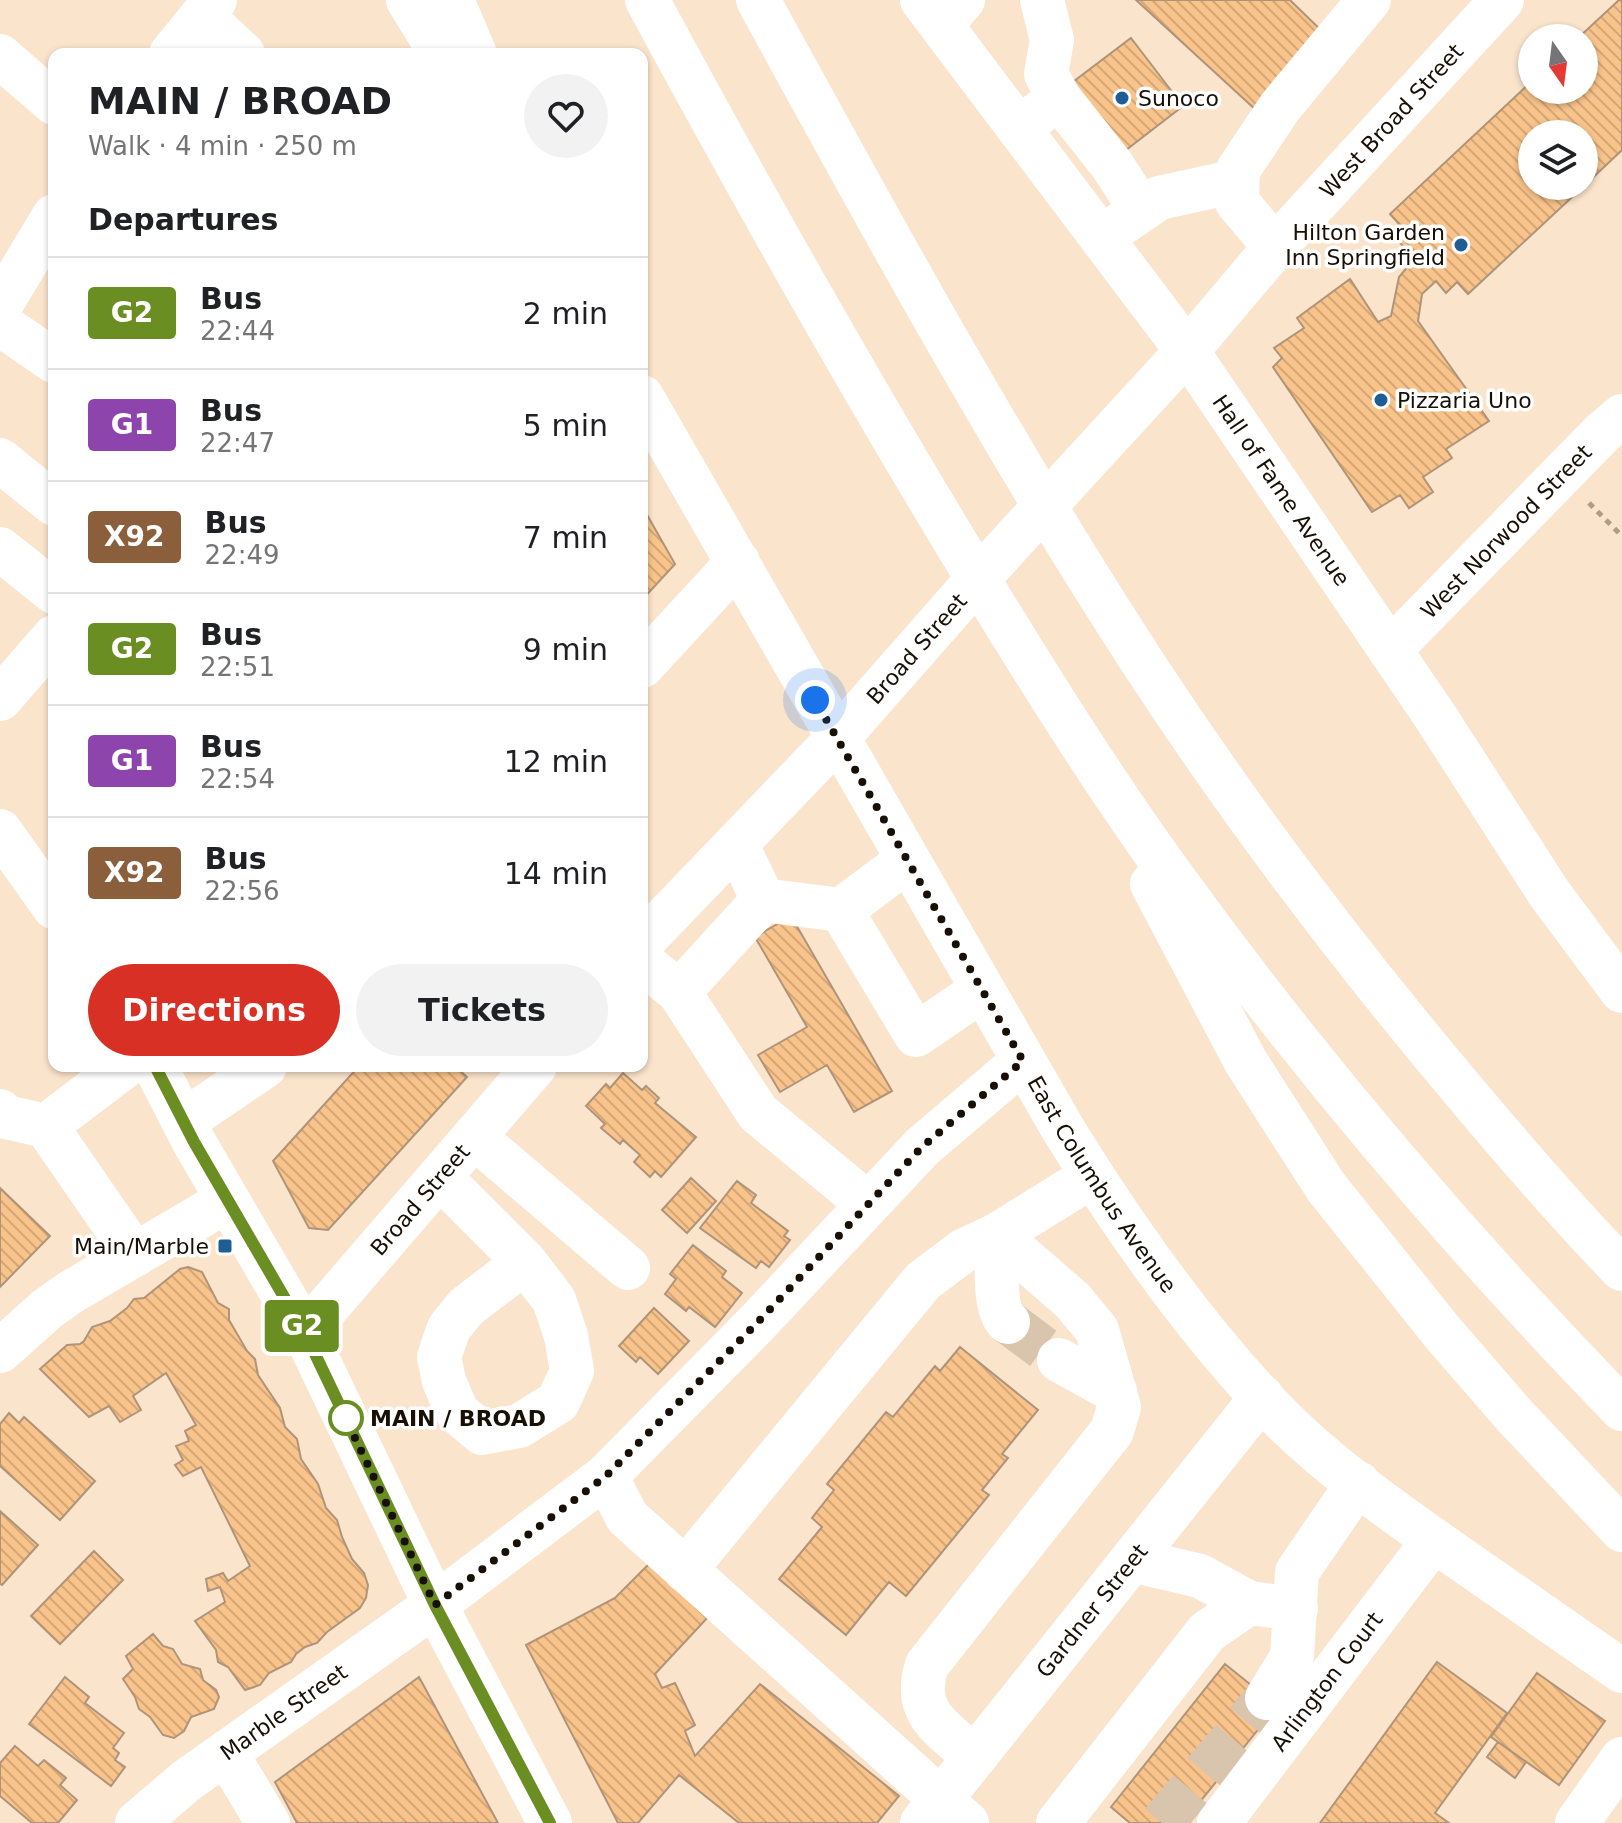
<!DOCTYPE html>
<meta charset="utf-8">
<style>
body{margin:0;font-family:"DejaVu Sans",sans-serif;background:#f2f2f2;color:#202124;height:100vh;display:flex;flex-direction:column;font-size:30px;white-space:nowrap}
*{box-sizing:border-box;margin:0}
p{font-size:26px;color:#757577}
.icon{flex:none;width:44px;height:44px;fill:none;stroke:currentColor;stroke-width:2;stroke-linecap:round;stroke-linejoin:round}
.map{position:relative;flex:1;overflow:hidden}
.sheet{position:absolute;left:48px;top:48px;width:600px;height:1024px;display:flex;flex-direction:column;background:#fff;border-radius:16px;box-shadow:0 2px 6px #0004}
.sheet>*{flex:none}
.badge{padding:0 16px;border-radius:6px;font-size:28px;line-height:52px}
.needle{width:52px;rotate:166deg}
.tools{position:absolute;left:1518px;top:24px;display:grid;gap:16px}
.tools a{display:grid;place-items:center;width:80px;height:80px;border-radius:50%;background:#fff;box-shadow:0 2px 6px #0004;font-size:40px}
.you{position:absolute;width:40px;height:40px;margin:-20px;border:6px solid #fff;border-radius:50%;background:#1a73e8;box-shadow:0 0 0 12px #1a73e833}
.map>.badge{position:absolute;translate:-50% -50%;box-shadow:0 0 0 4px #fff}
h2{padding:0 40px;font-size:30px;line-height:72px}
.round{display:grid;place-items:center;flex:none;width:84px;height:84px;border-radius:42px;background:#f2f2f2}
.head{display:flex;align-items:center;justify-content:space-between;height:136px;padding:0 40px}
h1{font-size:38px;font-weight:600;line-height:60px}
.button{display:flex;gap:16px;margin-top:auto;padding:16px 40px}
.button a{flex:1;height:92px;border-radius:48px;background:#d93025;color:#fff;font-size:32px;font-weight:600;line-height:92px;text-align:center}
.button a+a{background:#f2f2f2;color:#202124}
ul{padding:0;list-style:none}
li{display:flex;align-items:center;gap:24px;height:112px;padding:0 40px;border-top:2px solid #e0e0e0}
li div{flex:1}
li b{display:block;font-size:30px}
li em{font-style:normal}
li .badge{min-width:88px;font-weight:700;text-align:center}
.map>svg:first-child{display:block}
.building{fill:url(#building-back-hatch);stroke:#af9479;stroke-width:2}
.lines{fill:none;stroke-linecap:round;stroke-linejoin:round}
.minor-tunnel{stroke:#d9c4ae;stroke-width:44;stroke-dasharray:44 22;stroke-linecap:butt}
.path{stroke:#ae9c88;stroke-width:5;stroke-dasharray:6 6;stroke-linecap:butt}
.minor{stroke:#fff;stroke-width:44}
.major{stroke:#fff;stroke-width:44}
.highway{stroke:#fff;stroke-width:44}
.line-casing{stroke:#fff;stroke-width:18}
.line{stroke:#6b8e23;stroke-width:12}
.walk{stroke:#180f05;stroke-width:8;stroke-dasharray:0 14.4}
.poi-dot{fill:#1e5e94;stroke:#fff;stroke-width:3}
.stop-dot{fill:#fff;stroke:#6b8e23;stroke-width:4}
.labels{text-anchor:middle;stroke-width:7;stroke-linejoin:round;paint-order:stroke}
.poi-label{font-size:22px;fill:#180f05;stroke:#fff;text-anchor:start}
.street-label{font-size:22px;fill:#180f05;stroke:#fff}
.stop-label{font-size:22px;font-weight:bold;fill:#180f05;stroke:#fff;text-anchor:start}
</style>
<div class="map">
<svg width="1622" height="1823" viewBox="0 0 1622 1823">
<defs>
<pattern id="building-back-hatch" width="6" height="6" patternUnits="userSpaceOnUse" patternTransform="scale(2)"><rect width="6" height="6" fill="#f9c48b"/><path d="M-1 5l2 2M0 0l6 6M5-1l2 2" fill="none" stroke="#d5a776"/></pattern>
</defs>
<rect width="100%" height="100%" fill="#fbe4cc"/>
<!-- building -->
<path class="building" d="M1136,0H1290L1325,34L1256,110Z
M1619,0H1622V150L1584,186V134H1532V186H1584L1468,294L1457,282L1446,293L1436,281L1422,294L1418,321L1489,421L1446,449L1452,458L1423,477L1433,492L1409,508L1400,495L1372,512L1273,367L1282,358L1274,348L1304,328L1297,318L1350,279L1378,322L1391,316L1399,277L1415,258L1390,233L1399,224L1390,214L1532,81V90H1584V38H1578Z
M1131,38L1183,106L1113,160L1061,91Z
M642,506L675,564L642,600Z
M791,916L892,1091L854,1112L827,1065L780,1092L758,1055L807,1027L755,937Z
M359,1066H455L467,1077L328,1230L309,1228L273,1161Z
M623,1073L642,1090L646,1086L659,1098L655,1103L696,1137L661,1177L655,1171L650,1177L634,1162L640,1155L623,1140L620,1144L601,1128L605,1124L586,1106L606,1084L610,1088Z
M691,1178L716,1201L687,1233L662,1210Z
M737,1181L756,1195L751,1203L788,1231L784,1236L790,1240L769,1267L761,1261L756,1268L700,1228Z
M0,1188L50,1236L0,1287Z
M693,1245L726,1271L722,1277L742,1293L715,1327L689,1307L686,1311L665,1294L676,1279L670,1274Z
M188,1267L202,1272L218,1303L229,1309V1320L247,1351L255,1359L258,1375L280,1408L285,1427L297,1439L301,1459L318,1484L326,1508L337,1520L342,1537L352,1559L364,1573L368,1585L366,1598L360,1608L327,1632L317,1643L305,1647L296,1654L291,1662L269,1673L260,1685L245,1690L228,1667L218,1662L216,1650L195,1621L225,1602L220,1587L208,1591L206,1579L223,1573L228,1581L250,1566L201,1467L183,1476L175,1465L183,1460L176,1446L189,1441L185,1431L196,1425L166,1373L133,1396L141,1410L120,1422L109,1406L89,1417L40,1369L67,1345L80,1344L84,1341L92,1327L110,1321L127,1308L134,1299L144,1298L180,1269Z
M654,1308L689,1341L658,1374L640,1357L636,1362L619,1346Z
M960,1347L1038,1410L1002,1454L1008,1458L982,1490L989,1495L906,1596L889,1582L846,1635L779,1579L822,1527L812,1518L834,1490L827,1484L886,1412L893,1417L935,1366L940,1371Z
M9,1413L19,1423L24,1417L95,1481L60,1520L0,1466V1424Z
M0,1511L38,1545L2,1585L0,1584Z
M94,1551L123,1580L60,1644L31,1616Z
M651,1562L709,1616L655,1674L662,1688L675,1683L695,1725L685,1731L695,1756L760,1684L899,1796L877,1823H739L679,1775L638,1823H618L526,1645L615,1598Z
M153,1634L163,1646L173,1649L182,1664L200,1669L203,1680L216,1690L219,1697L214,1709L191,1717L184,1731L174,1738L163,1735L150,1717L139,1709L135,1697L123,1679L133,1669L126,1656Z
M1437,1662L1507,1713L1435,1813L1449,1823H1320Z
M1225,1664L1277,1706L1183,1823H1130L1111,1807Z
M1537,1673L1605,1721L1559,1785L1491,1737Z
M65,1677L89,1697L85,1703L124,1733L113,1748L119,1753L115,1760L125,1767L111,1786L29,1724Z
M419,1677L498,1823H297L275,1782Z
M1498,1742L1526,1762L1515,1778L1487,1757Z
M15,1746L38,1766L44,1760L66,1778L60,1785L77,1800L58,1823H32L0,1796V1763Z"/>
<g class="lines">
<!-- minor-tunnel -->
<path class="minor-tunnel" d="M1008,1322L1059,1360
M1162,1823L1267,1698"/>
<!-- path -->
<path class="path" d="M1589,503L1622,536"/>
<!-- minor -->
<g class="minor">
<path d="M1042,0L1052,40L1046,74L1059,98"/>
<path d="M202,16L243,54"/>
<path d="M941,25L963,0"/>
<path d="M171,54L215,0"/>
<path d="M0,56L54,103"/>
<path d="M1019,128L1059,98L1112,165L1141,210"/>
<path d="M1118,226L1159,198L1237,181"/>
<path d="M1275,247L1237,202L1238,170L1280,107L1369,0"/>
<path d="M0,306L54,216"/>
<path d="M0,324L54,361"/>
<path id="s1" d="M1187,351L1275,247L1502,0"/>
<path d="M0,460L54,504"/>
<path d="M0,549L54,592"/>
<path id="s2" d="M1390,650L1602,433L1622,416"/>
<path d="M642,666L738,562"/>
<path d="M0,699L54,637"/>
<path d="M737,845L763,900L841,910L908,860"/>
<path d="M841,910L916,1035L982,990"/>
<path d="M642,962L679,992L763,900"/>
<path d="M679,992L758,1113L868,1204"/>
<path d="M0,1111L6,1117L46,1126L125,1066"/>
<path d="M184,1121L265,1066"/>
<path d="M46,1126L135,1255"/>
<path d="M474,1137L628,1268"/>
<path d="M440,1177L525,1262L554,1300L566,1336L572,1371L558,1402L519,1426L482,1433L457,1412L444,1381L439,1357L449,1328L466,1307L525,1262"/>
<path d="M0,1351L47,1309L71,1292L228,1200"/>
<path d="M1059,1360L1115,1391"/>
<path d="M606,1476L627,1517L967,1823"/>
<path d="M1132,1560L1200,1576L1249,1603"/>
<path d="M685,1570L923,1281L963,1251L997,1235C998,1257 992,1308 1008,1322"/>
<path d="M1267,1698L1292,1657L1297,1572L1358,1483"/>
<path d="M226,1753L268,1823"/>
<path d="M975,1757C943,1729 911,1713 927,1665L1112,1431L1119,1407L1097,1330L1072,1300L997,1235L1092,1176"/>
<path id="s3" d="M137,1823L186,1781L435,1605L606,1476L757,1323L922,1147L1023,1061"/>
<path id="s4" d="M922,1823L1262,1397"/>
<path d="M1058,1823L1207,1632L1249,1603L1296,1609"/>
<path id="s5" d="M1219,1823L1434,1540"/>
<path d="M1577,1823L1622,1759"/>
</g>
<!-- major -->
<g class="major">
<path d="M408,0L441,54"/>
<path id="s6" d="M922,0L1187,351L1435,716L1549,893L1622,991"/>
<path id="s7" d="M642,397L1063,1129C1124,1228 1192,1325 1273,1410C1324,1463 1387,1507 1448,1550C1506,1590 1564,1630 1622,1671"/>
<path d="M0,831L54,907"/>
<path id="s8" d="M642,942L837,739L975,582L1187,351"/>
<path d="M155,1066L194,1142L305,1333L435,1605L550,1823"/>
<path id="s9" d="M305,1333L535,1066"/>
</g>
<!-- highway -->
<path class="highway" d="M452,0L475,54
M647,0C747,185 850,368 959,548C1027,659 1095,770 1171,875C1308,1064 1459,1241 1622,1409
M758,0C882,227 1006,453 1147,669C1246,820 1356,964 1473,1102C1521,1159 1570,1216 1622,1269
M1152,884L1246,1062L1326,1187L1442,1332L1514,1415L1622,1530"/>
</g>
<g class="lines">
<defs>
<path id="line" d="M155,1066L194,1142L305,1333L435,1605L550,1823"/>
</defs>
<!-- line casing -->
<use href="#line" class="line-casing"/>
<!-- line -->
<use href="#line" class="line"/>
<!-- walk -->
<path class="walk" d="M346,1418L344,1415L435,1605L606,1476L757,1323L922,1147L1023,1061L815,700"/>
</g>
<!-- markers -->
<g class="poi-dot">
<circle cx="1122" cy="98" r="8"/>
<circle cx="1461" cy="245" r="8"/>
<circle cx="1381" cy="400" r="8"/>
<rect x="217" y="1238" width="16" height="16" rx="4"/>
</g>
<circle class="stop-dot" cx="346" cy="1418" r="16"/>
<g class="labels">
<!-- poi labels -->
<g class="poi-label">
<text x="1138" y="106">Sunoco</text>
<text x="1445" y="240" text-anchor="end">Hilton Garden<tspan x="1445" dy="25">Inn Springfield</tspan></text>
<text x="1397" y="408">Pizzaria Uno</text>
<text x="209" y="1254" text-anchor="end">Main/Marble</text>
</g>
<!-- street labels -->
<g class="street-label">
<text dy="8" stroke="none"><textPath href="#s1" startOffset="308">West Broad Street</textPath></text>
<text dy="8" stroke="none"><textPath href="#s6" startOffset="608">Hall of Fame Avenue</textPath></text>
<text dy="8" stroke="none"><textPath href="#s2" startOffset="166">West Norwood Street</textPath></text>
<text dy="8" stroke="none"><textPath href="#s8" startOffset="402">Broad Street</textPath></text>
<text dy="8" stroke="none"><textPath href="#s7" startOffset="912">East Columbus Avenue</textPath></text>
<text dy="8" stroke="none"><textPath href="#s9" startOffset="176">Broad Street</textPath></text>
<text dy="8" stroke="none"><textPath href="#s4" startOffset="272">Gardner Street</textPath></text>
<text dy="8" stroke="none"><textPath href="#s5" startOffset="178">Arlington Court</textPath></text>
<text dy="8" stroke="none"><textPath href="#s3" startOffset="184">Marble Street</textPath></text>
</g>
<!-- stop labels -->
<g class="stop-label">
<text x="370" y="1426">MAIN / BROAD</text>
</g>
</g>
</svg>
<div class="tools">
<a><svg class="needle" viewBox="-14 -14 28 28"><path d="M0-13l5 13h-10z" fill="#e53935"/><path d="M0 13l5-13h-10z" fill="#757577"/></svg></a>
<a><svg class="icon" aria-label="layers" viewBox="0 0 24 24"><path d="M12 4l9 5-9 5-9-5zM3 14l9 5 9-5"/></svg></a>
</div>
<div class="you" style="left:815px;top:700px"></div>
<b class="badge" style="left:302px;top:1326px;background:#6b8e23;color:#fff">G2</b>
<section class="sheet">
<div class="head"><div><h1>MAIN / BROAD</h1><p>Walk · 4 min · 250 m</p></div><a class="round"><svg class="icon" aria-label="heart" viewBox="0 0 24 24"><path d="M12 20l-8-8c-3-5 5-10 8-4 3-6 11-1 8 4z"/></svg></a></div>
<h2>Departures</h2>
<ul>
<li><span class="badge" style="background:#6b8e23;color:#fff">G2</span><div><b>Bus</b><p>22:44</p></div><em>2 min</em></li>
<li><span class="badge" style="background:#8e44ad;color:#fff">G1</span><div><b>Bus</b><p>22:47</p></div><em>5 min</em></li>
<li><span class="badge" style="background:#8b5e3c;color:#fff">X92</span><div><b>Bus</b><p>22:49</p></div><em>7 min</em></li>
<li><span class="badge" style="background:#6b8e23;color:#fff">G2</span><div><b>Bus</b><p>22:51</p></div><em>9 min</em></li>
<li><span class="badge" style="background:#8e44ad;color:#fff">G1</span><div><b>Bus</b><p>22:54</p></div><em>12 min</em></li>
<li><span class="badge" style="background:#8b5e3c;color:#fff">X92</span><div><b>Bus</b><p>22:56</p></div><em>14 min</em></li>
</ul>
<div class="button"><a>Directions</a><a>Tickets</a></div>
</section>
</div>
